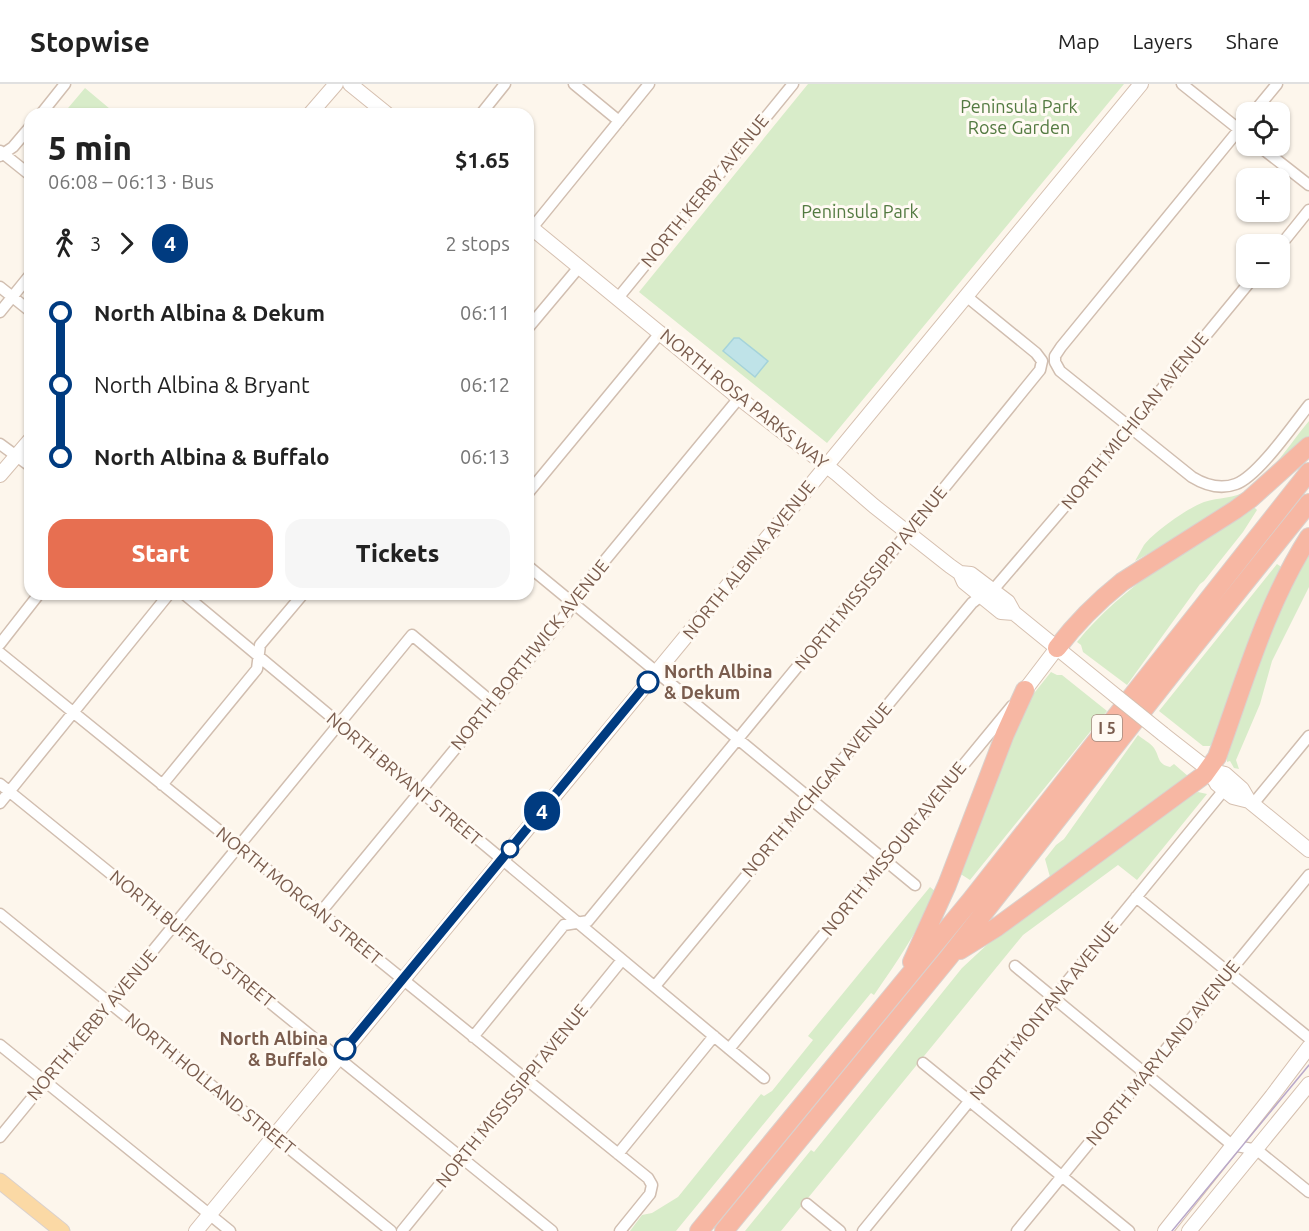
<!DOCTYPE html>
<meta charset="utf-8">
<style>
body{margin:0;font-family:Ubuntu,sans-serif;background:#f6f6f6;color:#222;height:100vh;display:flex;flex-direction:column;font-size:22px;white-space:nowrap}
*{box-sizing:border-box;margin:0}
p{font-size:20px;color:#767676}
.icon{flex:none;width:33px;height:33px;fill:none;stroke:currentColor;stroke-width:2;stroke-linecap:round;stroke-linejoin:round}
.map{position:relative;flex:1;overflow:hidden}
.sheet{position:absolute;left:24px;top:24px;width:510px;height:492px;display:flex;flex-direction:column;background:#fff;border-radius:18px;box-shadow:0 2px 4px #0004}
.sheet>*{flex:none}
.badge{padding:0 12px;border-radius:20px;font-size:21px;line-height:39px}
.controls{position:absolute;left:1236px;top:18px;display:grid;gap:12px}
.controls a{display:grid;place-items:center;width:54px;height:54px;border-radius:12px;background:#fff;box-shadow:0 2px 4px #0004;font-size:30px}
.map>.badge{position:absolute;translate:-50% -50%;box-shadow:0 0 0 3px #fff}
.legs{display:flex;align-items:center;gap:9px;height:66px;padding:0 24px;font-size:20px}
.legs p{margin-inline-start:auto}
.summary{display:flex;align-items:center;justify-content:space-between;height:102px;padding:0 24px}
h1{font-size:33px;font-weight:800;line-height:45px}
.primary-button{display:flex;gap:12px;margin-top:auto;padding:12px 24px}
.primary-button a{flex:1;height:69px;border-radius:18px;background:#e76f51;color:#fff;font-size:24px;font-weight:800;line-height:69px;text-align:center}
.primary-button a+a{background:#f6f6f6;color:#222}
ul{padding:0 24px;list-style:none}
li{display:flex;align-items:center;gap:21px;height:72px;font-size:22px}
li i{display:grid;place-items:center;width:9px;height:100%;margin:0 8px;background:currentColor}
li i::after{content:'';width:15px;height:15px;margin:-8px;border:4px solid;border-radius:50%;background:#fff}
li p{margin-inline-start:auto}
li:first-child i{background:linear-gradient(#0000 50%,currentColor 0)}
li:last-child i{background:linear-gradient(currentColor 50%,#0000 0)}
header{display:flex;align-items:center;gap:36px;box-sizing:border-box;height:84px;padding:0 30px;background:#fff;border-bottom:2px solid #e0e0e0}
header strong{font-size:28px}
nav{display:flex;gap:33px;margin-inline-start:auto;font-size:21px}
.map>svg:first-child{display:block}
.green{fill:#d8ecc9}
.water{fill:#bfe3e8;stroke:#a5d3da;stroke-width:1.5}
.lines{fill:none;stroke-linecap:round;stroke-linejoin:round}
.street-casing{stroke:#d1beb0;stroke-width:13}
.secondary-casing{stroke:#d6c0b0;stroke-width:16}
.primary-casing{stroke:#dad1cd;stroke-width:17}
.highway-casing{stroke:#dad1cd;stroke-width:20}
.street{stroke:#fff;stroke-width:10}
.secondary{stroke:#fff;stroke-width:14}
.primary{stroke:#fbd9a5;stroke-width:15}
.highway{stroke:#f7b7a3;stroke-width:18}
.tram{stroke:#b9a8c9;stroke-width:1.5}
.secondary-bridge-casing{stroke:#d6c0b0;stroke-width:16;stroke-linecap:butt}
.secondary-bridge{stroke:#fff;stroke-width:14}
.line-1-casing{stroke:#fff;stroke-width:14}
.line-1{stroke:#003b80;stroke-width:9}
.stop-1-dot{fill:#fff;stroke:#003b80;stroke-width:3}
.labels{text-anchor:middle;stroke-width:6;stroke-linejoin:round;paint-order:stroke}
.shield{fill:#fffaf3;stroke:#a28b7f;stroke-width:1.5}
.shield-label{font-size:16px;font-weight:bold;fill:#7a5c4d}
.park-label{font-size:18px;fill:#537a41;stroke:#fffaf3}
.street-label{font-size:18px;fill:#7a5c4d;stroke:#fffaf3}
.stop-label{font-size:18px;font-weight:bold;fill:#7a5c4d;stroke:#fffaf3;text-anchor:start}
</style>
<header>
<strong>Stopwise</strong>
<nav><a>Map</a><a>Layers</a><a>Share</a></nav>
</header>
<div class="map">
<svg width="1309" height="1147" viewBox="0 0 1309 1147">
<rect width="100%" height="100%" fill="#fdf6ec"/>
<!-- green -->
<path class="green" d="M808,0H1124L827,359L639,208Z
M85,4L116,30H63Z
M1309,337V353L1274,389L1184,450L1135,477C1138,472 1141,466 1144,461C1155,447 1188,424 1204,418C1219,413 1234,415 1248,406C1271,391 1291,358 1309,337Z
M1252,421L1257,426L1243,448L1204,497L1200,500L1127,601L1083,568L1081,561L1077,558C1124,500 1192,462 1252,421Z
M1309,462V503L1272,577L1260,620L1236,676L1239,685L1234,684L1230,677L1227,678V666L1258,575Z
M1277,480L1283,484L1214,658L1210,662H1203L1159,627Z
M1051,588L1057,591H1062L1107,627L970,796L959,789L1006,665L1031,613Z
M1138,651C1142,655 1151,659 1154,664C1160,673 1157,680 1170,683L1174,680L1189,693L1050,793L1045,775L1056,761L1064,755Z
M1198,708L1207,710L1137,796L1118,781L1023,851L781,1147H745L811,1066L814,1068L962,884L1005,844L1192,711Z
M930,803L936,808C919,845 897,878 874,911L871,909L676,1147H630L642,1131L652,1129L678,1113L761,1010L764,1012L772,1007L813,956L808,952Z"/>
<!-- water -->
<path class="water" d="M734,254H739L768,277L755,293L723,267Z"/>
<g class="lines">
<defs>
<path id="street" d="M574,0L619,37
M1182,0L1246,51
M1254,28L1277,0
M41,30L65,0
M481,30L505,0
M1246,37L1061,263L1055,272V278L1060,287L1192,393C1205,401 1220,406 1236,400C1258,392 1293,341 1309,321
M1259,62L1309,101
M0,67L30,91
M0,72L13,63L30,43
M532,144L649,0
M1280,162L1309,126
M0,203L30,227
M618,214L793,0
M0,228L30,191
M528,244L580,182
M0,360L30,382
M528,409L661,248
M528,482L915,801
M993,506L1077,408L1253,194
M184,510L764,994
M0,560L39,510
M0,569L648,1094L652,1101L650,1110L620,1147
M0,700L552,1147
M162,701L257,585L260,561L303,510
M0,719L169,510
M1253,720L1309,652
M1136,813L1309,954
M320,829L567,529L578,509L739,314
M0,830L391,1147
M1015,882L1232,1061L1257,1066L1309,1108
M655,902L972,519L981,512
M473,953L564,841L588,837L919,435L1040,286L1042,277L1036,269L966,212
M0,961L230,1147
M729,965L1012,622
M923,979L1129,1147
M0,1053L412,551L493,619
M618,1070L714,952
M807,1120L840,1147
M402,1147L622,876
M863,1147L1224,706
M1017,1147L1309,791"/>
<path id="secondary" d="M350,0L387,30
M310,30L336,0
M528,141L739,314L837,390L874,422L950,482L960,489L971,490L1008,518L1014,529L1116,612
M0,391L30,356
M960,489L964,498L1001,528L1014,529
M1025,606L1057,564
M1163,650L1209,686L1217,700L1224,706L1233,713L1249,717
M1209,686L1225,690L1242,705L1249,717L1309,766
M196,1147L1141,0
M1165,1147L1272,1012L1309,963
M1189,1147L1309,1000"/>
<path id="primary" d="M0,1097L62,1147"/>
<path id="highway" d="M1057,564C1076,539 1097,518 1122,498L1235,426L1250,415L1309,362
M960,866L997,843L1204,691L1217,673C1244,599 1266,520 1309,453
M912,878L947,801L1005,650L1025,606
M699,1147L971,816L1309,388
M724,1147L949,873L1177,583L1309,419"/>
</defs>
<!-- street casing -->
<use href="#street" class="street-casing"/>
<!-- secondary casing -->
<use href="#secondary" class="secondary-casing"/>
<!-- primary casing -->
<use href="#primary" class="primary-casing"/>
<!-- highway casing -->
<use href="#highway" class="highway-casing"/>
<!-- street -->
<use href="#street" class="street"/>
<!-- secondary -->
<use href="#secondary" class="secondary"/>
<!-- primary -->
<use href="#primary" class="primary"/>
<!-- highway -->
<use href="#highway" class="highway"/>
<!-- tram -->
<path class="tram" d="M1172,1147L1309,981"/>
<defs>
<path id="secondary-bridge" d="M1116,612L1163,650"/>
</defs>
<!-- secondary-bridge casing -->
<use href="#secondary-bridge" class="secondary-bridge-casing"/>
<!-- secondary-bridge -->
<use href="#secondary-bridge" class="secondary-bridge"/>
</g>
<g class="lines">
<defs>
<path id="line-1" d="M345,965L648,598"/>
</defs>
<!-- line-1 casing -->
<use href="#line-1" class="line-1-casing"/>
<!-- line-1 -->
<use href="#line-1" class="line-1"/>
</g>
<!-- markers -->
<g class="stop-1-dot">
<circle cx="648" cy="598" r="10"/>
<circle cx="510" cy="765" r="8"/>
<circle cx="345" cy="965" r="10"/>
</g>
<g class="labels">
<!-- shield labels -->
<rect class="shield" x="1092" y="631" width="30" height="26" rx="4.5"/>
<g class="shield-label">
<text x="1107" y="650">I 5</text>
</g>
<!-- park labels -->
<g class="park-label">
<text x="1019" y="29">Peninsula Park<tspan x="1019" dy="21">Rose Garden</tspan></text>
<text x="860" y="134">Peninsula Park</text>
</g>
<!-- street labels -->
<g class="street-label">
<text transform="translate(705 107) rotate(-51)" y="6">NORTH KERBY AVENUE</text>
<text transform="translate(744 315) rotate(39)" y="6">NORTH ROSA PARKS WAY</text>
<text transform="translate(1135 337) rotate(-51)" y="6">NORTH MICHIGAN AVENUE</text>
<text transform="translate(749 476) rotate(-51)" y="6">NORTH ALBINA AVENUE</text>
<text transform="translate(871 494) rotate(-51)" y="6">NORTH MISSISSIPPI AVENUE</text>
<text transform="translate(530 571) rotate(-51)" y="6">NORTH BORTHWICK AVENUE</text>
<text transform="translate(404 695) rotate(40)" y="6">NORTH BRYANT STREET</text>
<text transform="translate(817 706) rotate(-50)" y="6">NORTH MICHIGAN AVENUE</text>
<text transform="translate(894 765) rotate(-51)" y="6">NORTH MISSOURI AVENUE</text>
<text transform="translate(299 812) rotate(39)" y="6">NORTH MORGAN STREET</text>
<text transform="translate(192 855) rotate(39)" y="6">NORTH BUFFALO STREET</text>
<text transform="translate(1044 927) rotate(-51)" y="6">NORTH MONTANA AVENUE</text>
<text transform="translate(92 941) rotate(-50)" y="6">NORTH KERBY AVENUE</text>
<text transform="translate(1163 969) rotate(-51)" y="6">NORTH MARYLAND AVENUE</text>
<text transform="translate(210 1000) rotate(39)" y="6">NORTH HOLLAND STREET</text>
<text transform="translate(512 1012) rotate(-51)" y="6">NORTH MISSISSIPPI AVENUE</text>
</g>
<!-- stop labels -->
<g class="stop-label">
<text x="664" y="594">North Albina<tspan x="664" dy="21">&amp; Dekum</tspan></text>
<text x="328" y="961" text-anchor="end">North Albina<tspan x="328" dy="21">&amp; Buffalo</tspan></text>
</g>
</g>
</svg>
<div class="controls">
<a><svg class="icon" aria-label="locate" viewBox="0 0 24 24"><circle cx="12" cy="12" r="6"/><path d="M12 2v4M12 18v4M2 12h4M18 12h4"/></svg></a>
<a>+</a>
<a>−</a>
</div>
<b class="badge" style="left:542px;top:727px;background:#003b80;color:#fff">4</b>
<section class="sheet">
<div class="summary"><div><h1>5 min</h1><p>06:08 – 06:13 · Bus</p></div><b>$1.65</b></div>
<div class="legs"><svg class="icon" aria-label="walk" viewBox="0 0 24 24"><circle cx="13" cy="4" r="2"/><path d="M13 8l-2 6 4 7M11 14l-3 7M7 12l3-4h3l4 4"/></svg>3<svg class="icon" aria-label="forward" viewBox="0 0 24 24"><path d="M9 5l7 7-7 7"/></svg><b class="badge" style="background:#003b80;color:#fff">4</b><p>2 stops</p></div>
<ul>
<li><i style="color:#003b80"></i><b>North Albina &amp; Dekum</b><p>06:11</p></li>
<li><i style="color:#003b80"></i><span>North Albina &amp; Bryant</span><p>06:12</p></li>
<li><i style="color:#003b80"></i><b>North Albina &amp; Buffalo</b><p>06:13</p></li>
</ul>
<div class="primary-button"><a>Start</a><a>Tickets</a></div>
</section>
</div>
